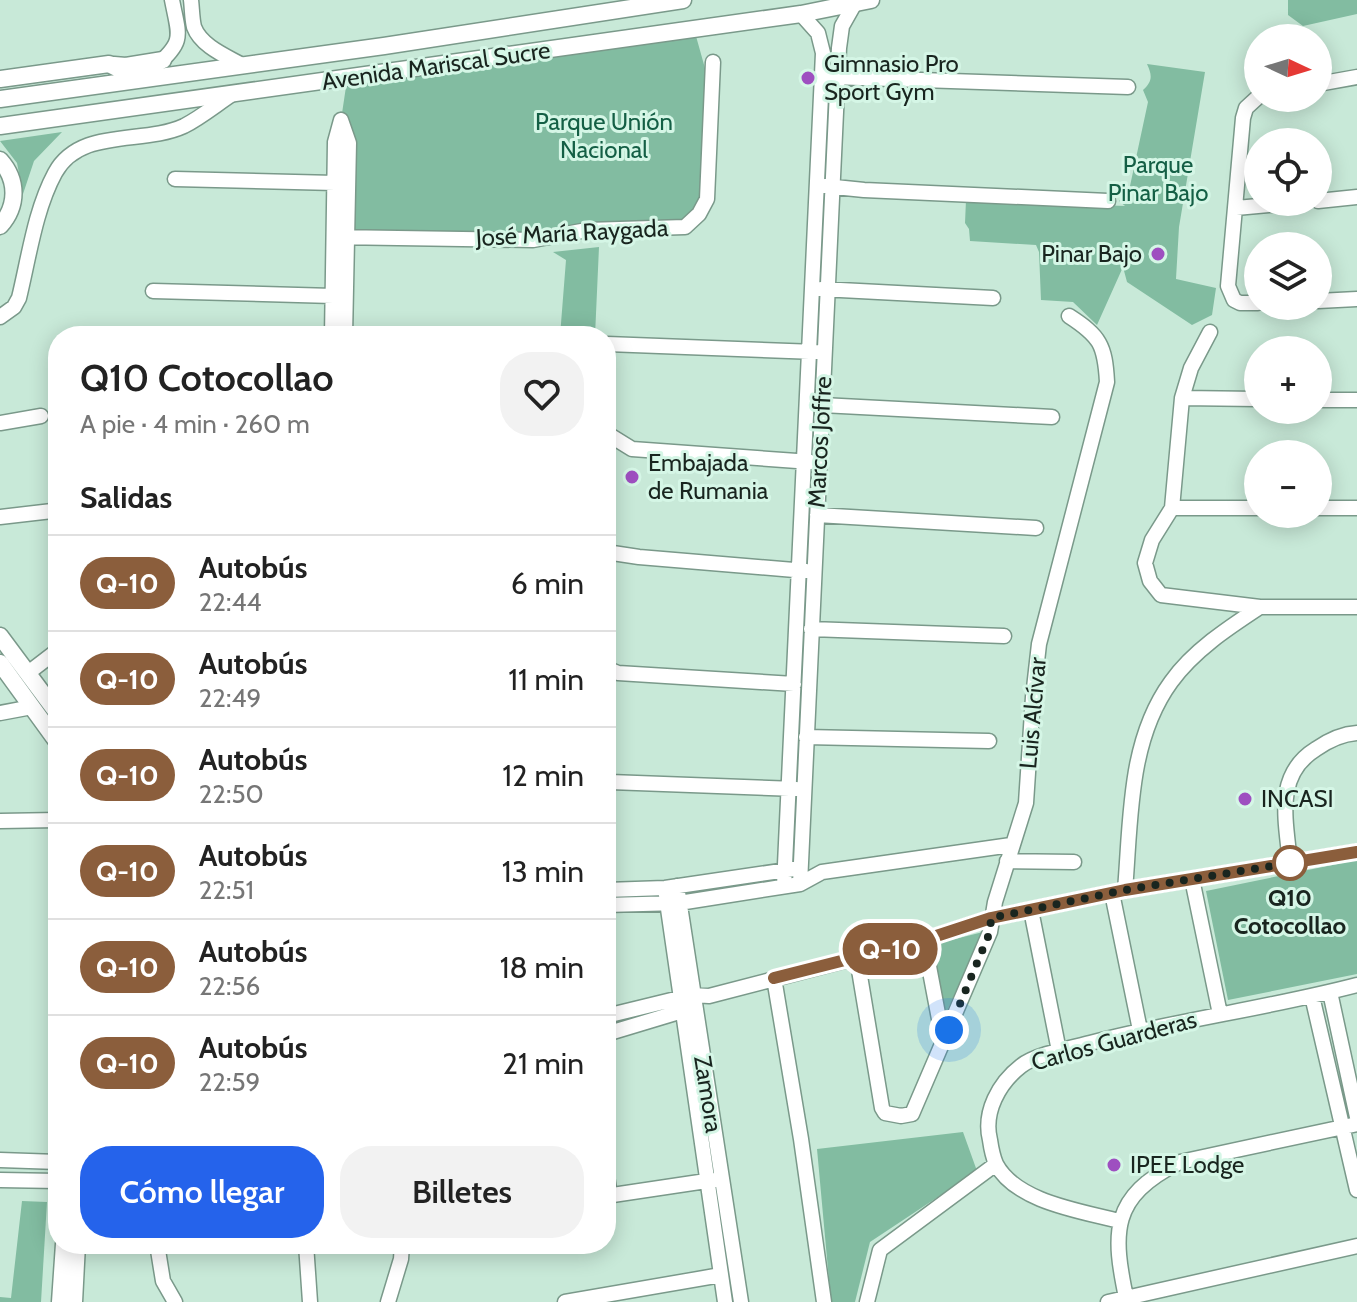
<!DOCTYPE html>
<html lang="es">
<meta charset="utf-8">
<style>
body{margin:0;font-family:Cabin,sans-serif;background:#f2f2f2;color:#222;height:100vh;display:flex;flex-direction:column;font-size:30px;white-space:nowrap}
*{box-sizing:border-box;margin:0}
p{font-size:26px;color:#767676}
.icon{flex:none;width:44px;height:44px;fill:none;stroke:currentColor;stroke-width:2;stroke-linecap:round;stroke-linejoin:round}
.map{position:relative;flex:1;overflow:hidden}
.side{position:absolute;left:48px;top:326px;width:568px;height:928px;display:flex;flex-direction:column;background:#fff;border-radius:32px;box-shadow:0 4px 20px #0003}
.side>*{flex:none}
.badge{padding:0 16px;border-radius:26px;font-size:28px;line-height:52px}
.needle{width:52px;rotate:94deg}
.fabs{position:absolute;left:1244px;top:24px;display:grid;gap:16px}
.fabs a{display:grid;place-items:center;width:88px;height:88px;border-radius:50%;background:#fff;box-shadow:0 4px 20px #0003;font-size:40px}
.you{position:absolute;width:40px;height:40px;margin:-20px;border:6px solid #fff;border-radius:50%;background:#1a73e8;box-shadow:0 0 0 12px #1a73e833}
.map>.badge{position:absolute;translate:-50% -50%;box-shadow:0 0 0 4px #fff}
h2{padding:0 32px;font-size:30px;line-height:72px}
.round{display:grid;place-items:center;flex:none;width:84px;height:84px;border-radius:32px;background:#f2f2f2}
.summary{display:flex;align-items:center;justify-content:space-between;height:136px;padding:0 32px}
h1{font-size:38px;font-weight:600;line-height:60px}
.primary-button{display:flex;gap:16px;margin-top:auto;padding:16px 32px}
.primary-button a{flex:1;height:92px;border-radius:32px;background:#2563eb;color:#fff;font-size:32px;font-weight:600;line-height:92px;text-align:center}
.primary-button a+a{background:#f2f2f2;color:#222}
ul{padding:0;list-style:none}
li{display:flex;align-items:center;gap:24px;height:96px;padding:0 32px;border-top:2px solid #e0e0e0}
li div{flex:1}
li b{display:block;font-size:30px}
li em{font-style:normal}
li .badge{min-width:88px;font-weight:700;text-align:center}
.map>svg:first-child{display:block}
.green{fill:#82bca1}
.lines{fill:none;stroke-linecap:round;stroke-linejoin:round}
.minor-casing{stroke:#7a998a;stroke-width:17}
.major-casing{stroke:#7a998a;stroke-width:19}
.minor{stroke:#fff;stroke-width:14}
.major{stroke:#fff;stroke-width:16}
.line-casing{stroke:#fff;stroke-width:18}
.line{stroke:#8b5e3c;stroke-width:12}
.walk{stroke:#19251f;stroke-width:8;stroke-dasharray:0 14.4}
.poi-dot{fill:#9e4fc0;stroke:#d5f6e6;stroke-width:3}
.stop-dot{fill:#fff;stroke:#8b5e3c;stroke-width:4}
.labels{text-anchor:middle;stroke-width:6;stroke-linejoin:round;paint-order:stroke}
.poi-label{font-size:24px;fill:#19251f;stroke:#d5f6e6;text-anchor:start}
.street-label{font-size:24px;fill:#19251f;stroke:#d5f6e6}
.park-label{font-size:24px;fill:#145f45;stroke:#d5f6e6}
.stop-label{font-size:24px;font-weight:bold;fill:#19251f;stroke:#d5f6e6}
</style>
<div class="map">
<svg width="1357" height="1302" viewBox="0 0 1357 1302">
<rect width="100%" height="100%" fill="#c8e9d8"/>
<!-- green -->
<path class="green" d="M1288,0H1357V14L1303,26L1288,15Z
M694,29L708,79L707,199L685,227L578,232L347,238L341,120L347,80Z
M1147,64L1205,72L1179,227L1176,279L1216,288L1212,315L1192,325L1127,282L1123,267L1097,325L1073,302L1041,300L1039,252L1036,245L970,241L969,229L965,223L966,200L1125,206L1119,201L1130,186L1148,102L1143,90C1153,81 1152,75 1147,64Z
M62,132L34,161L23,194L17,163L0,141Z
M599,247L595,336H560L566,260L553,252Z
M1357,860V974L1228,1000L1206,891Z
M983,932L946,1013L931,945Z
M963,1132L977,1171L870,1242L855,1302H831L817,1149Z
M22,1201L47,1202L41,1302H0V1297L11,1298Z"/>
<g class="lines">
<defs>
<path id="minor" d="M191,0C192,8 192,19 194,27C201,46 226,56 242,65
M156,66C185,41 179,36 172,0
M831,77L1128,87
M1318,84L1357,77
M1258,97L1246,108L1243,118L1228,286L1234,300L1240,303H1258
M341,120L349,143L345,336
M175,179L335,183
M825,186L864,190L1108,201
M1318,201L1357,197
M1236,208L1304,202
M334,237L533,240L587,230L685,227L699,214L707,199L713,62
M821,289L993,298
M153,291L333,296
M1318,301L1357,299
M0,317L14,307L19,298C29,257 35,210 55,173C80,127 143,145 184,126C200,118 216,105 231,95
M1210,332L1191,368L1182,398L1172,508L1152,540L1145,563L1150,581L1161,595L1260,607H1357
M332,336L335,142L341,120
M607,344L816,352
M1182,398L1258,399
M1318,400H1357
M822,405L1052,417
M0,423L41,416
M611,436L632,449L811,462
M1172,508H1258
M1318,508H1357
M817,515L1036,528
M0,517L52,511
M606,552L639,557L806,571
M811,629L1004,636
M606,668L618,673L794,684
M28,673L58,650
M0,713L32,707
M806,737L989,741
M606,780L610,782L796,789
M0,821L58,820
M1007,861L1074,862
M1290,863C1286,820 1274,775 1316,749C1329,740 1341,734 1357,733
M1192,879L1220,1014
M800,884L839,48L842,26L855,3
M677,886L741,1302
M784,886L823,53L818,33L801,14
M665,888L725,1302
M606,890L665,888L794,869
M1125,890C1131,820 1128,741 1171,682C1193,651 1228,628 1260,607
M1112,893L1140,1030
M606,905L679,903L800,884L822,872L1011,845
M1031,910L1059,1051
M924,940L939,1019L952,1021
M857,958L882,1108L885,1113L901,1116L912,1114L990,932L995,902L1026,803L1033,697L1039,644L1107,382C1105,345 1100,336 1069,316
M774,978L801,1139L824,1302
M1330,992L1357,1117
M1312,996L1357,1190
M606,1016L692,995L709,996L924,940L991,918L1125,890L1357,852
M606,1034L689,1009
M0,1160L58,1162
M606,1169L610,1196
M0,1180L58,1181
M606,1196L713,1180
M1119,1221C1081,1211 1016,1202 996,1164C993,1157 991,1147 990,1140C983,1112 999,1083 1021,1066C1036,1054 1071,1048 1090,1043C1178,1020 1269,1008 1357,985
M157,1244L163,1281L175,1302
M306,1244L310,1302
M388,1302L401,1259L402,1244
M565,1302L721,1275
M867,1302L880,1250L996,1164
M1108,1302L1357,1246
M1127,1302C1112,1232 1110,1197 1180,1162L1357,1124"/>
<path id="major" d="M114,65L126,66L163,60
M0,79L109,64L125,72L131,80
M0,99L384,46L683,0
M0,126L801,14L871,0
M0,160C18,180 18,206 0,226
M0,636L58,714
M0,663L58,743
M60,1302L64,1244
M74,1302L77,1244"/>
</defs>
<!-- minor casing -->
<use href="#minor" class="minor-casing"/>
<!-- major casing -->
<use href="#major" class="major-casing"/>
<!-- minor -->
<use href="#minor" class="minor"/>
<!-- major -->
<use href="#major" class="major"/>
</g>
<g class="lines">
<defs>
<path id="line" d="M774,978L924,940L991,918L1125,890L1357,852"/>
</defs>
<!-- line casing -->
<use href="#line" class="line-casing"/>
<!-- line -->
<use href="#line" class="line"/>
<!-- walk -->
<path class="walk" d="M949,1030L990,932L991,918L1125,890L1290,863"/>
</g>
<!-- markers -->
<g class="poi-dot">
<circle cx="808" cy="78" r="8"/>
<circle cx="1158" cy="254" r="8"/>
<circle cx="632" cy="477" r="8"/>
<circle cx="1245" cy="799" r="8"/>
<circle cx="1114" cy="1165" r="8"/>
</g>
<circle class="stop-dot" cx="1290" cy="863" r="16"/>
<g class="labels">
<!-- poi labels -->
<g class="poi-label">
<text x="824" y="72">Gimnasio Pro<tspan x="824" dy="28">Sport Gym</tspan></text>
<text x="1142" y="262" text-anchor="end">Pinar Bajo</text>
<text x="648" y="471">Embajada<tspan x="648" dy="28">de Rumania</tspan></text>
<text x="1261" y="807">INCASI</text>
<text x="1130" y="1173">IPEE Lodge</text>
</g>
<!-- street labels -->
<g class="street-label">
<text transform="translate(436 66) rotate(-8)" y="8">Avenida Mariscal Sucre</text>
<text transform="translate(572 233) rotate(-3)" y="8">José María Raygada</text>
<text transform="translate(820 442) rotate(-87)" y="8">Marcos Joffre</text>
<text transform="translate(1033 713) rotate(-85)" y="8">Luis Alcívar</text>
<text transform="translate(1114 1041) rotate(-15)" y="8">Carlos Guarderas</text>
<text transform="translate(708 1094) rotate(81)" y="8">Zamora</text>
</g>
<!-- park labels -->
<g class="park-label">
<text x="604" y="130">Parque Unión<tspan x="604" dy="28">Nacional</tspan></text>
<text x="1158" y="173">Parque<tspan x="1158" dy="28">Pinar Bajo</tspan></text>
</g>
<!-- stop labels -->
<g class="stop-label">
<text x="1290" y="906">Q10<tspan x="1290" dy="28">Cotocollao</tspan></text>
</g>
</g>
</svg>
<div class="fabs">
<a><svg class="needle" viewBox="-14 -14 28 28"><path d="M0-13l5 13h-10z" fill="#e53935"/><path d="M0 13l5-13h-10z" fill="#767676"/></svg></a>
<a><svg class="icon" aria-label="locate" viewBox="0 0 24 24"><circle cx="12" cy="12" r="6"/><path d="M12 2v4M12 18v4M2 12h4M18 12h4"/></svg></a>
<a><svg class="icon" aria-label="layers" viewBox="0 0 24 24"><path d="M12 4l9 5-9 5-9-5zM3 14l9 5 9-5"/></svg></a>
<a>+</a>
<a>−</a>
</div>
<div class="you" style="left:949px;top:1030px"></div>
<b class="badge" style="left:890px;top:949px;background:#8b5e3c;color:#fff">Q-10</b>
<section class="side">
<div class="summary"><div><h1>Q10 Cotocollao</h1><p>A pie · 4 min · 260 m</p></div><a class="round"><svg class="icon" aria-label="heart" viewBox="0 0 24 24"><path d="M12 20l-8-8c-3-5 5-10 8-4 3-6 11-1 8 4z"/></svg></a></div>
<h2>Salidas</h2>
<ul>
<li><span class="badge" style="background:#8b5e3c;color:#fff">Q-10</span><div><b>Autobús</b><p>22:44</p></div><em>6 min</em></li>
<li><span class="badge" style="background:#8b5e3c;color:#fff">Q-10</span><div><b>Autobús</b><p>22:49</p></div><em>11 min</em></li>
<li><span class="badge" style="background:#8b5e3c;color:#fff">Q-10</span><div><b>Autobús</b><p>22:50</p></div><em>12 min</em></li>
<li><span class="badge" style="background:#8b5e3c;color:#fff">Q-10</span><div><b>Autobús</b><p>22:51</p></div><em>13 min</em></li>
<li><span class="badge" style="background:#8b5e3c;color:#fff">Q-10</span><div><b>Autobús</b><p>22:56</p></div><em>18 min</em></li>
<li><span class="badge" style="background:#8b5e3c;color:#fff">Q-10</span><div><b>Autobús</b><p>22:59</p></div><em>21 min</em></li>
</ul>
<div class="primary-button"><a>Cómo llegar</a><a>Billetes</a></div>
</section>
</div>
